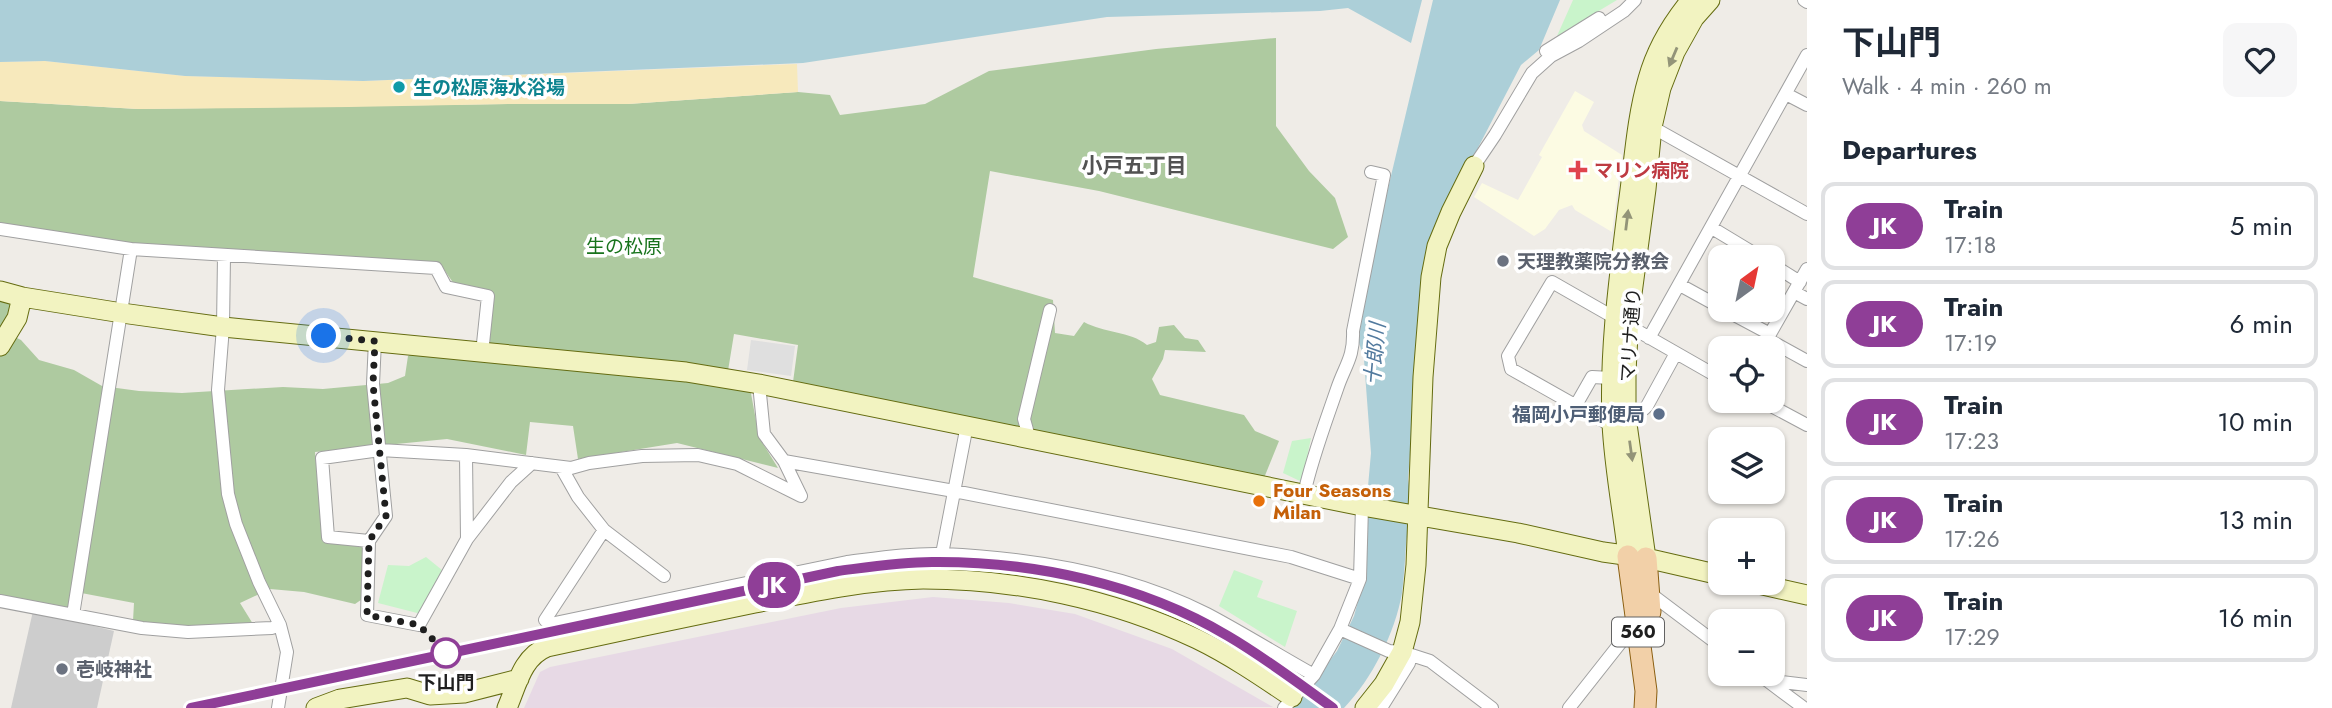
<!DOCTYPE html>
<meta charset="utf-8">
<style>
body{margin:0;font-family:Jost,"Noto Sans JP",sans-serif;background:#f6f6f7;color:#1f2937;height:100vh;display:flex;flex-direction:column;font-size:26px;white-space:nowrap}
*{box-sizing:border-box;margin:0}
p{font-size:23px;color:#747a83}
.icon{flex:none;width:38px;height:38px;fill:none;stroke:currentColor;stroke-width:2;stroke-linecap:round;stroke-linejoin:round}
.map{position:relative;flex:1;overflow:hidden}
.panel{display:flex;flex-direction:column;background:#fff;width:525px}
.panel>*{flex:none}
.badge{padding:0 14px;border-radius:23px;font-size:24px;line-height:46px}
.needle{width:46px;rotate:33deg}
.tools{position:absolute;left:1708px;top:245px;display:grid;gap:14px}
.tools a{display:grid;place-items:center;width:77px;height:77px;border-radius:14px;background:#fff;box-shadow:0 2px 5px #0004;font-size:35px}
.you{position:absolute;width:35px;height:35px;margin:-18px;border:5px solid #fff;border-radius:50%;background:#1a73e8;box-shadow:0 0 0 10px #1a73e833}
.map>.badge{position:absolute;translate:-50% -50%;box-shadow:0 0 0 4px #fff}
h2{padding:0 35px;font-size:26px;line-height:63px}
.round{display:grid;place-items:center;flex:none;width:74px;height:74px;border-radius:14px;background:#f6f6f7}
.summary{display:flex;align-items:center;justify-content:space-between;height:119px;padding:0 35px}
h1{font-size:33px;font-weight:700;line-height:52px}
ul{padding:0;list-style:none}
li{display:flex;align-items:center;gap:21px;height:88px;margin:0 14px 10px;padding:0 21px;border:4px solid #e0e1e3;border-radius:14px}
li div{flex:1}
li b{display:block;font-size:26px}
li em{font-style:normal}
li .badge{min-width:77px;font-weight:700;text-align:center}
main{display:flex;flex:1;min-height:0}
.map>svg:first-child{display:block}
.industrial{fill:#e7d9e5}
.education{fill:#fcfbe3}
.religious{fill:#cdcdcd}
.forest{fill:#aecaa0}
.sand{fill:#f7e9bc}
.park{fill:#c9f4cb}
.parking{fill:#dfdfdf}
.water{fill:#accfd8}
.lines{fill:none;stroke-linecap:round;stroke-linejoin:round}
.street-casing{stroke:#a0a0a0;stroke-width:14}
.secondary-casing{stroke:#656c11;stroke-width:21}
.primary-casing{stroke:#8a5e10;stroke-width:23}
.street{stroke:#fff;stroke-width:12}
.secondary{stroke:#f2f3c1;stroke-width:19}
.primary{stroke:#f2d0a8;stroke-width:21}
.rail{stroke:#6d6d6d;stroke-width:3.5;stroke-dasharray:14 14;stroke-linecap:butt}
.oneway{fill:#939478}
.line-casing{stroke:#fff;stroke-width:16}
.line{stroke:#8f3e97;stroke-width:10}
.walk{stroke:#1f1f1f;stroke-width:7;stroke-dasharray:0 12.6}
.culture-dot{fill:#0f9aa8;stroke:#fff;stroke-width:2.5}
.health-dot{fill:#e0444e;stroke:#fff;stroke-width:2.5}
.worship-dot{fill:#6b7280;stroke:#fff;stroke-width:2.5}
.service-dot{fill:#5c6f8a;stroke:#fff;stroke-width:2.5}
.food-dot{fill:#e8710a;stroke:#fff;stroke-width:2.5}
.stop-dot{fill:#fff;stroke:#8f3e97;stroke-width:3.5}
.labels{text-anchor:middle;stroke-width:7;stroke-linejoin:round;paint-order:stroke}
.shield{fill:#fff;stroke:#626262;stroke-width:2}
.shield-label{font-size:18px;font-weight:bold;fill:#1f1f1f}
.culture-label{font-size:19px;font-weight:bold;fill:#0d838f;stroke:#fff;text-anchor:start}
.health-label{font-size:19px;font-weight:bold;fill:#be3a42;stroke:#fff;text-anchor:start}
.park-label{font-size:19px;fill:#18731c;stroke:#fff}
.worship-label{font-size:19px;font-weight:bold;fill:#5b616d;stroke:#fff;text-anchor:start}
.street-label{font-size:19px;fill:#1f1f1f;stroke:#fff}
.service-label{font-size:19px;font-weight:bold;fill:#4e5e75;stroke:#fff;text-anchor:end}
.food-label{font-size:19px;font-weight:bold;fill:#c56008;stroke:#fff;text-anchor:start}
.stop-label{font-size:19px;font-weight:bold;fill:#1f1f1f;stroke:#fff}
.neighbourhood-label{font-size:21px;font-weight:bold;fill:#525252;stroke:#fff}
.water-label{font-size:21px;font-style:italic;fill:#527a9e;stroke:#fff}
</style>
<main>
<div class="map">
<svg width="1807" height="708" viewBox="0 0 1807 708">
<rect width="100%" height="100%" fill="#efece7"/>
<!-- industrial -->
<path class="industrial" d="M933,597L1009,603L1075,614L1172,649L1273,707L524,708L540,672L550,667L841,608Z"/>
<!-- education -->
<path class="education" d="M1575,91L1594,102L1582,125L1584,131L1622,155L1612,232L1575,210L1572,205L1559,210L1545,229L1534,236L1474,197L1482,183L1518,200L1542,157L1539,155Z"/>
<!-- religious -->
<path class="religious" d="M33,611L114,631L97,708H11Z"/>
<!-- forest -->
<path class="forest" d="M1276,38V126L1309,171L1335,198L1348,237L1333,249L1099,191L990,171L973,277L1053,300L1055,333L1074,336L1084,322C1104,333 1130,331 1147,345L1156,342L1159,327L1174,325L1185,338L1198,340L1206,352L1165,350L1163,359L1152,379L1160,395L1244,415L1255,431L1279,441L1264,478L793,382L798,345L734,334L726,383L750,388L759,437L778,468L677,443L578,459L573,426L530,422L526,455L447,439L315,452L323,542L361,543L371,593L355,604L304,592L270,589L240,603L253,624L192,629L133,621L134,603L76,592L74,611L0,595V299L13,302L3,331L21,340L39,360L74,370L102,386L139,391L182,393L283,387L323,389L388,383L405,376L408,356L419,351L487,361L492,294L456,287L441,265L121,244L0,226V101L138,109L508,104H628L798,92L830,95L840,115L925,104L989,71L1156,49Z"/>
<!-- sand -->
<path class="sand" d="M45,61L185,76L363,81L797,64L798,92L628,104H508L349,107L138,109L0,101V62Z"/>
<!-- park -->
<path class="park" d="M1573,0H1617L1557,36Z
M1311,438L1302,482L1283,473L1292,441Z
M426,557L442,570L421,614L378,603L388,565L409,566Z
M1234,570L1263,581L1257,597L1297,611L1285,647L1219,606Z"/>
<!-- parking -->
<path class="parking" d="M751,340L795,346L791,376L747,370Z"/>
<!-- water -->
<path class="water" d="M0,0H1422L1411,43L1348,8L1320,11L1107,17L803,63L363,81L185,76L45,61L0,62Z
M1433,0H1560L1539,50L1521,65L1442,217L1425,268L1408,479C1412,501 1409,522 1406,544C1405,560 1404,577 1402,593C1395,633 1372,679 1344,708H1293L1337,651L1354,616L1366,572L1365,520L1371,453L1364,360L1357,335L1374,247Z"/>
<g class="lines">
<defs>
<path id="street" d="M1804,0L1807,2
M1546,51L1599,18
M1786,94L1807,105
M1652,127L1807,214
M1474,166L1495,135L1532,73L1551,56L1579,41L1624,11L1635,0
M1712,228L1760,257
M0,229L131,249L436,268L446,287L488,296L482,353
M224,256L223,327L218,390L228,494L236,524L259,582L280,625L287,652L278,708
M1773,265L1800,282
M1680,285L1720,307
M1794,292L1807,299
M1725,310L1770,334
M1649,338L1807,55
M1767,339L1807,361
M375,341L373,384L386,516L369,541L367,615L419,625L467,539L511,482L532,463
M1762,348L1807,269
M1762,401L1807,425
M1576,405L1592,377L1611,378
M1626,411L1644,409L1647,406L1676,353
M1612,426L1511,369L1508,356L1552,282L1720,378
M1029,437L1024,419L1050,310
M784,461L954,491L1291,557L1360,579
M561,467L578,497L604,530L664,576
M1304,494C1312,458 1325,424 1337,389C1345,365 1354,358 1353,331L1384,175L1371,172
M604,530L545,620L550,624L847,562C879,558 911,553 943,554C1033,558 1126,573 1207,614C1243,633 1278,655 1314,675
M467,539L466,455L571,468L589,463L642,456L698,455L737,464L801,496L784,461L764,434L759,384
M369,541L328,537L322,458L380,450L466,455
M942,554L967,425
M1647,591L1720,646
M0,601L142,628L188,632L272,628L280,625
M73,615L131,249
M1340,629L1360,579L1362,506
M1758,674L1766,680L1807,685
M1769,682L1804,708
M1284,708L1314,675L1340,629L1389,651L1402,652L1430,661L1492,708
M1381,708L1409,663L1410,655
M1569,708L1629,632L1638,628"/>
<path id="secondary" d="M0,291L22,297L122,313L223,327L686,372L759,384L1362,506L1518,533L1603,552L1646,558L1720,575
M0,346L17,318L22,297
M1628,556C1623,512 1614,467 1612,423C1609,350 1619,278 1628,205C1634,164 1636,120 1648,79C1656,50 1672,23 1691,0
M1646,558L1626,417V372L1629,316L1646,189L1652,127L1661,88L1675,52L1694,18L1710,0
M1754,583L1807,595
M316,708L340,699L407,688L430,695L464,693L519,679
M507,708C517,685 522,657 547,647C616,632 686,617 755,603C811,592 866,580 923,579C1017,579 1112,599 1197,639C1230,655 1261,676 1292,697
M1365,708L1384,684L1402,652L1410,622L1416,565L1423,377L1431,277L1437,246L1451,212L1474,166"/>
<path id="primary" d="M1628,556L1646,691L1645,708
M1646,558L1650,612"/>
</defs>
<!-- street casing -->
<use href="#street" class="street-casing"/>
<!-- secondary casing -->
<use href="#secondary" class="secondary-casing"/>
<!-- primary casing -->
<use href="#primary" class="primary-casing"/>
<!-- street -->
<use href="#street" class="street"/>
<!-- secondary -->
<use href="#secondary" class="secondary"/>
<!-- primary -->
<use href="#primary" class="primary"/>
<!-- rail -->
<path class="rail" d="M191,708L837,571C869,567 901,562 932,562C1033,561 1140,584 1228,636C1264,657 1298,684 1332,708"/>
</g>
<!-- one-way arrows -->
<defs><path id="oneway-solid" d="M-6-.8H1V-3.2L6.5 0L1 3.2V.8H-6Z" transform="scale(1.75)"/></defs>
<g class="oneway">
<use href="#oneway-solid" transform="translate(1673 57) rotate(113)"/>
<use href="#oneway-solid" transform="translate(1627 220) rotate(-83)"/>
<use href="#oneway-solid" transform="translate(1631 451) rotate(82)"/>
</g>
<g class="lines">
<defs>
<path id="line" d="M191,708L838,571C869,567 901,562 932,562C1033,561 1141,584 1228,636C1264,657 1298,683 1333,708"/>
</defs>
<!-- line casing -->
<use href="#line" class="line-casing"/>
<!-- line -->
<use href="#line" class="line"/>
<!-- walk -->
<path class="walk" d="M324,336L375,341L373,384L386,516L369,541L367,615L419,625L446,653"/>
</g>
<!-- markers -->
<circle class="culture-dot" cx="399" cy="87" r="7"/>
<path class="health-dot" d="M1574.5 159.5h7v7h7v7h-7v7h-7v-7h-7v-7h7z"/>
<g class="worship-dot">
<circle cx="1503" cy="261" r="7"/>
<circle cx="62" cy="669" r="7"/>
</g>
<circle class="service-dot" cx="1659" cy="414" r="7"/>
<circle class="food-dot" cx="1259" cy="501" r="7"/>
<circle class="stop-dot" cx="446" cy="653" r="14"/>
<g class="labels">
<!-- shield labels -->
<rect class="shield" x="1612" y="617.5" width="52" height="29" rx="5"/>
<g class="shield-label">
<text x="1638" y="638">560</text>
</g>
<!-- culture labels -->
<g class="culture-label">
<text x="413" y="94">生の松原海水浴場</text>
</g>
<!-- health labels -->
<g class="health-label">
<text x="1594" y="177">マリン病院</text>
</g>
<!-- park labels -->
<g class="park-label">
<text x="624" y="253">生の松原</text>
</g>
<!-- worship labels -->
<g class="worship-label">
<text x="1517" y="268">天理教薬院分教会</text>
<text x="76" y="676">壱岐神社</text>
</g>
<!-- street labels -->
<g class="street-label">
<text transform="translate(1630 335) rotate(-86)" y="7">マリナ通り</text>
</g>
<!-- service labels -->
<g class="service-label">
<text x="1645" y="421">福岡小戸郵便局</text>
</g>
<!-- food labels -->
<g class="food-label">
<text x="1273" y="497">Four Seasons<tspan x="1273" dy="22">Milan</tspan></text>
</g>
<!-- stop labels -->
<g class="stop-label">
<text x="446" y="689">下山門</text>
</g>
<!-- neighbourhood labels -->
<g class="neighbourhood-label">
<text x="1134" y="173">小戸五丁目</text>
</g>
<!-- water labels -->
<g class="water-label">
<text transform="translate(1375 354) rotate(-85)" y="7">十郎川</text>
</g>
</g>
</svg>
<div class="tools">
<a><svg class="needle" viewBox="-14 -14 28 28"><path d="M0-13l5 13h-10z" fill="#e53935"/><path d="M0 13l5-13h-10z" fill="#747a83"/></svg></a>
<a><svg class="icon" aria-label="locate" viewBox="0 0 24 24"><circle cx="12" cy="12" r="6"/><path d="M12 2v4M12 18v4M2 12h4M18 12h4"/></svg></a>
<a><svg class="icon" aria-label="layers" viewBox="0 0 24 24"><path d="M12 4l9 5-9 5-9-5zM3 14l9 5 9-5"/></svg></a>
<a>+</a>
<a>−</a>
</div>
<div class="you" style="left:324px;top:336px"></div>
<b class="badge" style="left:774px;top:585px;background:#8f3e97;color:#fff">JK</b>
</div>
<section class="panel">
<div class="summary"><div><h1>下山門</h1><p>Walk · 4 min · 260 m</p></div><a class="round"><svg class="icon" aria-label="heart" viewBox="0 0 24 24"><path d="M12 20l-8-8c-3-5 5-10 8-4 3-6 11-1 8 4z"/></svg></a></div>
<h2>Departures</h2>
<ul>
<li><span class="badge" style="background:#8f3e97;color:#fff">JK</span><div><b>Train</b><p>17:18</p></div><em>5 min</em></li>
<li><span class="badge" style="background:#8f3e97;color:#fff">JK</span><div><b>Train</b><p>17:19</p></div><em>6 min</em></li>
<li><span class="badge" style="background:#8f3e97;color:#fff">JK</span><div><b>Train</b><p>17:23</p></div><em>10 min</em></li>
<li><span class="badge" style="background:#8f3e97;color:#fff">JK</span><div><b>Train</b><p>17:26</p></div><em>13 min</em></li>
<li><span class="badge" style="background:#8f3e97;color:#fff">JK</span><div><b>Train</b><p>17:29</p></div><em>16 min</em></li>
</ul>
</section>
</main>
